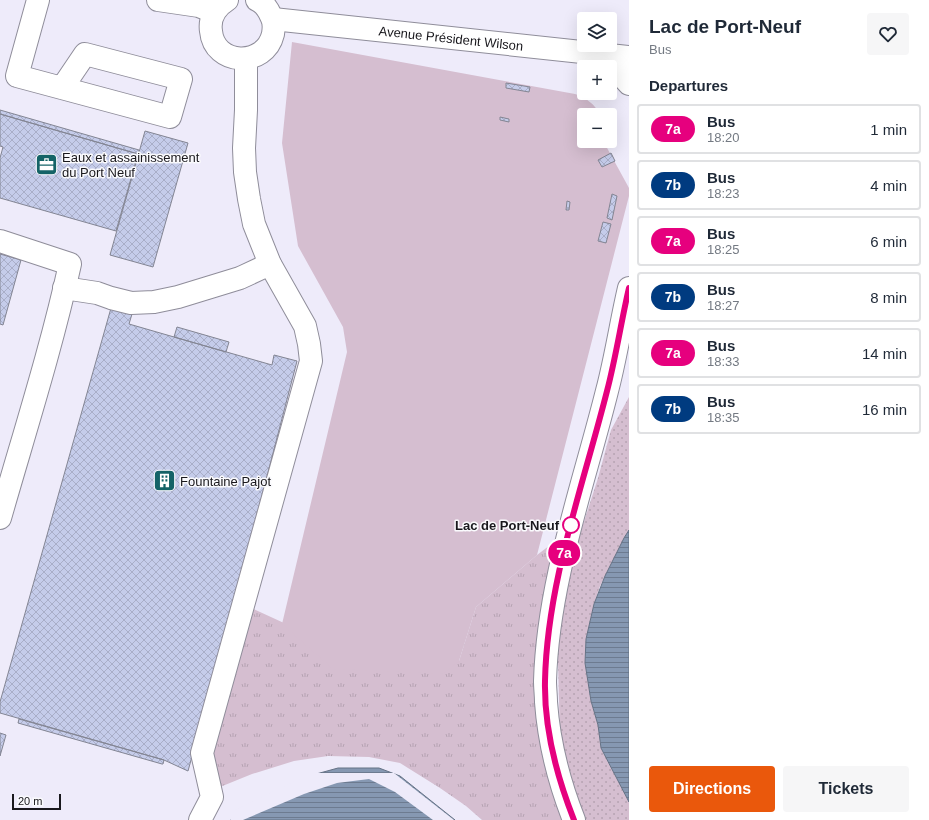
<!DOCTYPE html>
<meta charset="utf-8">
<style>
body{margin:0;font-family:Helvetica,sans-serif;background:#f6f6f7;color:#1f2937;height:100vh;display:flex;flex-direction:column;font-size:15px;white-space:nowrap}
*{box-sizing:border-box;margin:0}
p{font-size:13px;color:#747a83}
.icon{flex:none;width:22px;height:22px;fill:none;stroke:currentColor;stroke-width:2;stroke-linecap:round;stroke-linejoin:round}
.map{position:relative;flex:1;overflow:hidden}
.panel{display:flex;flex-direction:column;background:#fff;width:300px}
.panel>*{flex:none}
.badge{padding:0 8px;border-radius:13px;font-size:14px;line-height:26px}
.tools{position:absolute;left:577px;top:12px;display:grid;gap:8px}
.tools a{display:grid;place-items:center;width:40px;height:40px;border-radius:4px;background:#fff;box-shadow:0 4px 16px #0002;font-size:20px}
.scale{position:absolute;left:12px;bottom:10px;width:49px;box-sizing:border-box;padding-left:4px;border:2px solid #19181d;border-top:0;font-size:11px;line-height:14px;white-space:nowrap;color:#19181d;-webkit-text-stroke:3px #fafafd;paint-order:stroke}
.map>.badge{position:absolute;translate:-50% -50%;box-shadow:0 0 0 2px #fff}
h2{padding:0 20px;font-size:15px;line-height:36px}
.round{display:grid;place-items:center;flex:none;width:42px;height:42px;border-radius:4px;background:#f6f6f7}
.overview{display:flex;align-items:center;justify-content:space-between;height:68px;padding:0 20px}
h1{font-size:19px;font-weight:700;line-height:30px}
.button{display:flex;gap:8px;margin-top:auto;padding:8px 20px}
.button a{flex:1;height:46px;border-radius:4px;background:#ea580c;color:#fff;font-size:16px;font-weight:700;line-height:46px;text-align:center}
.button a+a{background:#f6f6f7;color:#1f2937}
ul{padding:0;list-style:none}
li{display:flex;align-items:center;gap:12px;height:50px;margin:0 8px 6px;padding:0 12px;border:2px solid #e0e1e3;border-radius:4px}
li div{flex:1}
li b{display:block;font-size:15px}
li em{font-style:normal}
li .badge{min-width:44px;font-weight:700;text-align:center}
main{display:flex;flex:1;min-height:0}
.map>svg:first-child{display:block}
.grass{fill:url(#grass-tufts)}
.park{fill:url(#park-dots)}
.garden{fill:#d5bed0}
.water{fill:url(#water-rules);stroke:#657285}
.pier{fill:#eeebfa}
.building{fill:url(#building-cross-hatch);stroke:#838593}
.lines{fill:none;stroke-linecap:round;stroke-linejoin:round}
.minor-casing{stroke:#8f8d9a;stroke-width:24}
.minor{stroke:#fff;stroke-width:22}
.line-casing{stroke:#fff;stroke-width:9}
.line{stroke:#e6007e;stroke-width:6}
.stop-dot{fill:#fff;stroke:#e6007e;stroke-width:2}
.labels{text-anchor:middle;stroke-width:3;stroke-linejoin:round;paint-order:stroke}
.street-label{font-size:13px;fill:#19181d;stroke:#fafafd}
.poi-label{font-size:13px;fill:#19181d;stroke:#fafafd;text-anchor:start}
.stop-label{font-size:13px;font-weight:bold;fill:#19181d;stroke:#fafafd;text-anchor:end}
</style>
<main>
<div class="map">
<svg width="629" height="820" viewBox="0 0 629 820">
<defs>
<pattern id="grass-tufts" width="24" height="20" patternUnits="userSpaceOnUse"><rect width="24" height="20" fill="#d5bed0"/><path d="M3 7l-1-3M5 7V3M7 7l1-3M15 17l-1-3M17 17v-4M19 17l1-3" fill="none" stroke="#b6a3b2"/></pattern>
<pattern id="park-dots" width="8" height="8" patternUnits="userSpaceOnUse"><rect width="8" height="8" fill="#d5bed0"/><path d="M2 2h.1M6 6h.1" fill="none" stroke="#b6a3b2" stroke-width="1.8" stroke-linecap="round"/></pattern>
<pattern id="water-rules" width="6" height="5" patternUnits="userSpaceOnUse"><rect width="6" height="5" fill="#8698b2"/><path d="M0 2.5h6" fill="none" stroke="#6d7b90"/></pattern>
<pattern id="building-cross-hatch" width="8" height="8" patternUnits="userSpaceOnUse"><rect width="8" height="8" fill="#c5ccea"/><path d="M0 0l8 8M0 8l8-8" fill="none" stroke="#a9aec8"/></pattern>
</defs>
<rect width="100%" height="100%" fill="#eeebfa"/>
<!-- grass -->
<path class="grass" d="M570,530L545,682L574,820H482L466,806L440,788L400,763L369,757L328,756L294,761L252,774L220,787L208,777L245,605L284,623L459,661L476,607L537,555Z"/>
<!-- park -->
<path class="park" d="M629,397V530L600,586L594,604L586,639L585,663L591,701L598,725L601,748L629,802V820H584L574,798L560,737L557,625L564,584L598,478L611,430Z"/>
<!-- garden -->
<path class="garden" d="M292,42L575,94C587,98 594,104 601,115H584V141H606V146L629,188V196L537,555L476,607L459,661L443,674L333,669L282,624L347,352L343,327L298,246L282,143Z"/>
<!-- water -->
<path class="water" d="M629,530V802L601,748L598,725L591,701L585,663L586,639L594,604L605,576L624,538Z
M338,768H379L400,776L455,820H230L309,776Z"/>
<!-- pier -->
<path class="pier" d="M312,773H394L454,820H433L395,792L369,779L337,783L304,794L243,820H230L235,810Z"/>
<!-- building -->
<path class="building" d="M506,83L530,87L529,92L506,88Z
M0,110L139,150L138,154L0,114Z
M0,114L138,154L116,231L0,198V158L3,147L0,146Z
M500,117L509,119V122L500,120Z
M145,131L188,143L153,267L110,255Z
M611,153L615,161L602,167L598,160Z
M612,194L617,196L612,220L607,218Z
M567,201L570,202L569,210H566Z
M603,222L611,224L606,243L598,241Z
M0,254L21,260L3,325L0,324Z
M111,308L132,314L129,324L174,337L272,365L274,355L297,361L228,626L188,771L164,760L0,713V702Z
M177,327L229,342L226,352L174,337Z
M19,719L164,760L163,764H162L18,723Z
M0,733L6,735L0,756Z"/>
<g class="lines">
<defs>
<g id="minor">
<path d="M38,0L17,76L170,117L181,79L85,54L62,88"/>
<path d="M158,0L199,6L214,12"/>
<path d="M227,0C216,7 209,18 211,31C214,66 265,68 273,34C274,28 274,21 271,16C268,9 264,3 257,0"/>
<path id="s1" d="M273,19L629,57"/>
<path d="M592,52L620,74L629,84"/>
<path d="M0,241L70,264C51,350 24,434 0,518"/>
<path d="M64,288L97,293L111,298L131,303L154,302L178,297L240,278L270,264"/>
<path d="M200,820L212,797L202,753L311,361L309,344L305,326L270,264L254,224L249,199L245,172L244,148L246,110V59"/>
<path d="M574,820C559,782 549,743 546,702C546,695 545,688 545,681C548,582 583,487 607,391C616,357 621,322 629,288"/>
</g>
</defs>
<!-- minor casing -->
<use href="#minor" class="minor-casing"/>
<!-- minor -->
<use href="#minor" class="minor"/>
</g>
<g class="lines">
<defs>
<path id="line" d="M574,820C557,777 544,728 545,681C547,583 583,486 607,391C616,357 621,322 629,288"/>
</defs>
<!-- line casing -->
<use href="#line" class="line-casing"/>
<!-- line -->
<use href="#line" class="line"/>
</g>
<!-- icons -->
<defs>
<symbol id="office-square" viewBox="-11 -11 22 22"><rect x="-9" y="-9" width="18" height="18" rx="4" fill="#146367" stroke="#fafafd"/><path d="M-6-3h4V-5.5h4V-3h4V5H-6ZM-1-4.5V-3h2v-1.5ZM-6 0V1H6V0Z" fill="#fff"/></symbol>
<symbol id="building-square" viewBox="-11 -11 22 22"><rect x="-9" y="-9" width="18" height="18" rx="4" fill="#146367" stroke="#fafafd"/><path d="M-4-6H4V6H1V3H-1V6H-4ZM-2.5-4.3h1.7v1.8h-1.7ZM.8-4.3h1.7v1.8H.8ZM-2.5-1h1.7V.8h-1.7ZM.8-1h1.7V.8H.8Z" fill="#fff"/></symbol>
</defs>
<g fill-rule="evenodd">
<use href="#office-square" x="34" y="152" width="25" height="25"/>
<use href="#building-square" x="152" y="468" width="25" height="25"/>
</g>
<!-- markers -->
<circle class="stop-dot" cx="571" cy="525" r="8"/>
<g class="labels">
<!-- street labels -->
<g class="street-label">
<text dy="5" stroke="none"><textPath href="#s1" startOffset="179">Avenue Président Wilson</textPath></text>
</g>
<!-- poi labels -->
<g class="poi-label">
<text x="62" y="162">Eaux et assainissement<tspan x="62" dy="15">du Port Neuf</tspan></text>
<text x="180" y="486">Fountaine Pajot</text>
</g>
<!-- stop labels -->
<g class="stop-label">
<text x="559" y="530">Lac de Port-Neuf</text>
</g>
</g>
</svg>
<div class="tools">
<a><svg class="icon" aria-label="layers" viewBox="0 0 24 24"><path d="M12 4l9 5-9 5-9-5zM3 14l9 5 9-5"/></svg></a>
<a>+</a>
<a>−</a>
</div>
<div class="scale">20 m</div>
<b class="badge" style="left:564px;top:553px;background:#e6007e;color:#fff">7a</b>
</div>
<section class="panel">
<div class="overview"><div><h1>Lac de Port-Neuf</h1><p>Bus</p></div><a class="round"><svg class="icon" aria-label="heart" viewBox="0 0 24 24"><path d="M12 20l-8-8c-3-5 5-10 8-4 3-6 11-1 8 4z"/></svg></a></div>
<h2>Departures</h2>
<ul>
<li><span class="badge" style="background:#e6007e;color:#fff">7a</span><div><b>Bus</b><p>18:20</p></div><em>1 min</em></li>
<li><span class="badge" style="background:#003b80;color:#fff">7b</span><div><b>Bus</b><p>18:23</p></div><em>4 min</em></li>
<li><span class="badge" style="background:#e6007e;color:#fff">7a</span><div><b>Bus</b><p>18:25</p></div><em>6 min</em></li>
<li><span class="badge" style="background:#003b80;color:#fff">7b</span><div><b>Bus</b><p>18:27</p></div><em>8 min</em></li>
<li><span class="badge" style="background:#e6007e;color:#fff">7a</span><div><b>Bus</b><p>18:33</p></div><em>14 min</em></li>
<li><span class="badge" style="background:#003b80;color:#fff">7b</span><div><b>Bus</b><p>18:35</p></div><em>16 min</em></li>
</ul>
<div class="button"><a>Directions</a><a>Tickets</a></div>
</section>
</main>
